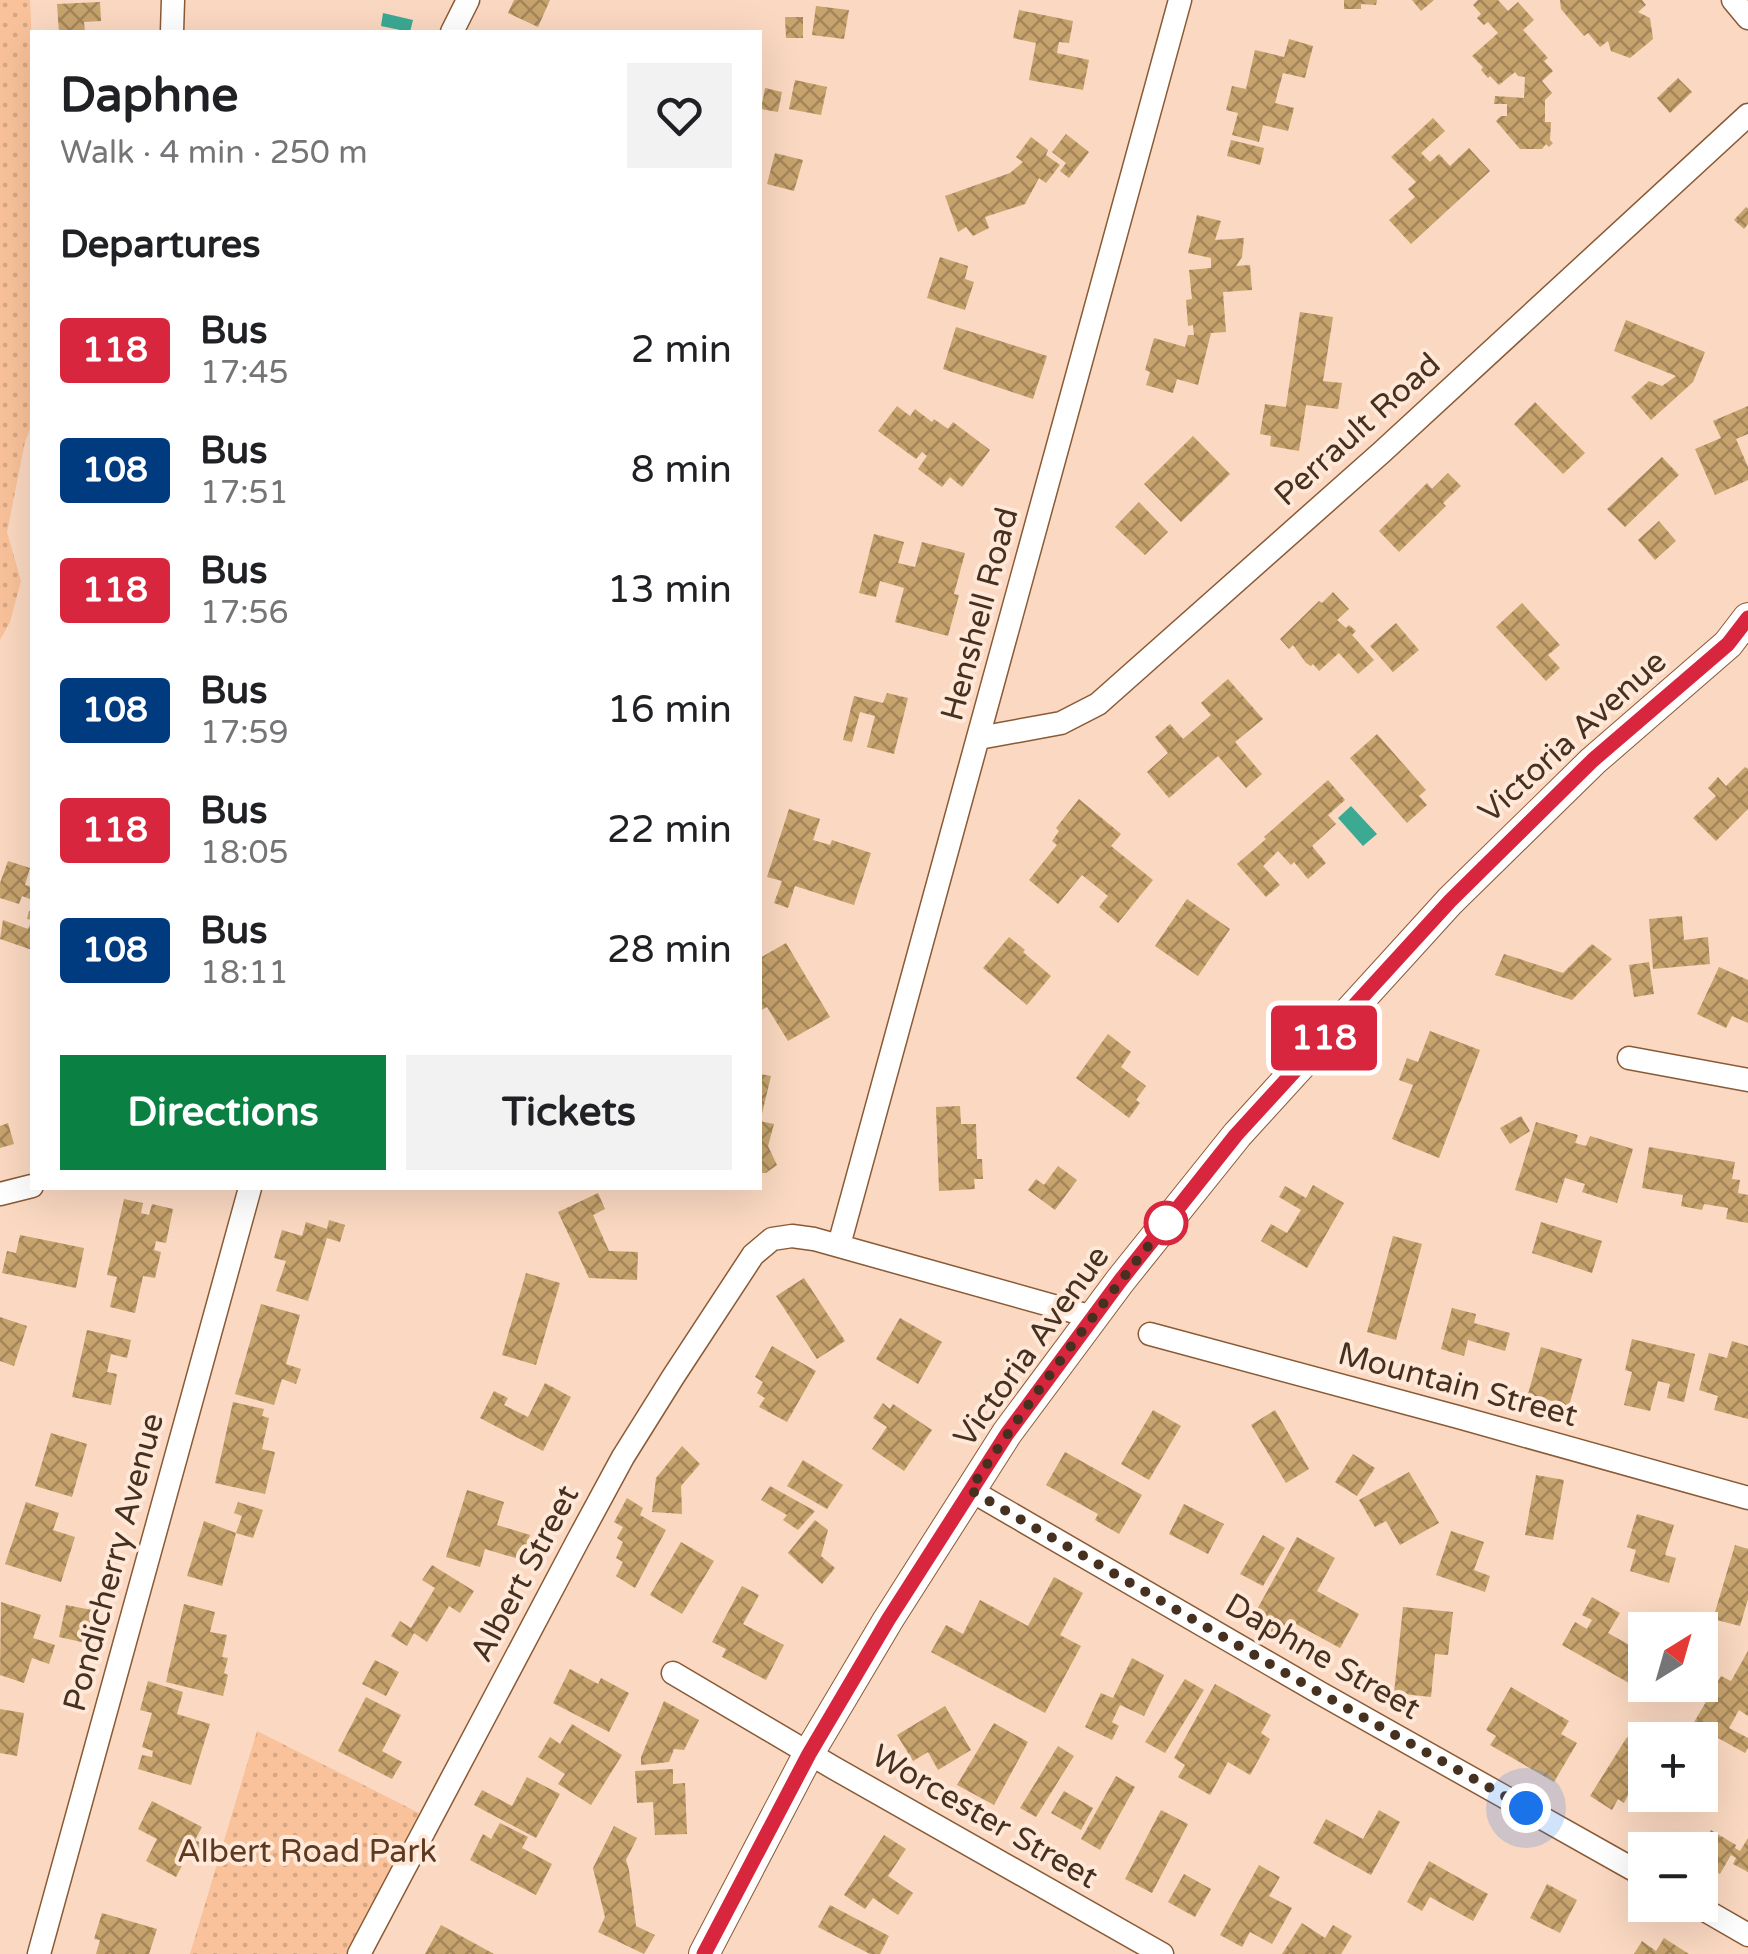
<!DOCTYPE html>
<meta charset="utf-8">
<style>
body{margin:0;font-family:"Varela Round",sans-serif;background:#f2f2f2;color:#202124;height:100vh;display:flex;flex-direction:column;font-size:38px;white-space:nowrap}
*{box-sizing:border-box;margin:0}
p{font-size:32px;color:#757577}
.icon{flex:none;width:55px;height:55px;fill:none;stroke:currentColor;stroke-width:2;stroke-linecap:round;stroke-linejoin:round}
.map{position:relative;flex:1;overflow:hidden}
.side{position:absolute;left:30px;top:30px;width:732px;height:1160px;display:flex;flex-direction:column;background:#fff;border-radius:0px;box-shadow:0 10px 40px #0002}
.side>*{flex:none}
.badge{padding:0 20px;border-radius:8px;font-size:35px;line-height:65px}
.needle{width:65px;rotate:37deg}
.tools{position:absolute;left:1628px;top:1612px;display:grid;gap:20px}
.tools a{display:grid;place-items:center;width:90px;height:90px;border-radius:0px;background:#fff;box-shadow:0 10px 40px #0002;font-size:50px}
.you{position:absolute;width:50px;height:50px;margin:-25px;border:8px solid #fff;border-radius:50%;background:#1a73e8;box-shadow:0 0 0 15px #1a73e833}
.map>.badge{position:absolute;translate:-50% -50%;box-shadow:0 0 0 5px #fff}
h2{padding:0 30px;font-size:38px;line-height:90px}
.round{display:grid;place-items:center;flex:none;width:105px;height:105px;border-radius:0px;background:#f2f2f2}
.headline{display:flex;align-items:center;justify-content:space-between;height:170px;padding:0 30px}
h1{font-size:48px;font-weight:700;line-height:75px}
.cta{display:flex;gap:20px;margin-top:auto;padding:20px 30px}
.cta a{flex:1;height:115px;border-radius:0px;background:#0b8043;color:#fff;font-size:40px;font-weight:700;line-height:115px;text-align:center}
.cta a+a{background:#f2f2f2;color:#202124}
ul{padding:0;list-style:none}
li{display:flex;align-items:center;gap:30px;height:120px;padding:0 30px}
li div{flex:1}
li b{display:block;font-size:38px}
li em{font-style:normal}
li .badge{min-width:110px;font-weight:700;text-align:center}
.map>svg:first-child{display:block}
.park{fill:url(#park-dots)}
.water{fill:#3ca993}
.building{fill:url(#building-cross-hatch)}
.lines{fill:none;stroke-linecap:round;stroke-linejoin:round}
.minor-casing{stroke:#8a5a35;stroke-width:25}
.tertiary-casing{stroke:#8a5a35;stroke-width:32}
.minor{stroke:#fff;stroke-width:22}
.tertiary{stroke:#fff;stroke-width:30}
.line-casing{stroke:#fff;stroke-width:22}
.line{stroke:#d7263d;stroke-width:15}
.walk{stroke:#463121;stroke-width:10;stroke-dasharray:0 18}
.stop-dot{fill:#fff;stroke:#d7263d;stroke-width:5}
.labels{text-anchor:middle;stroke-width:8;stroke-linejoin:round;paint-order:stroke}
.street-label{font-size:32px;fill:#463121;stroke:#ffe8d8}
.park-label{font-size:32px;fill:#5d3a1f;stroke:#ffe8d8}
</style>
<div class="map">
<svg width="1748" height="1954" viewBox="0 0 1748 1954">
<defs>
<pattern id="park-dots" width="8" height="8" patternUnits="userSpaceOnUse" patternTransform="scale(2.5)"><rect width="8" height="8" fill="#f9c29a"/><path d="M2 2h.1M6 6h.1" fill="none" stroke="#d7a784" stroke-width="1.8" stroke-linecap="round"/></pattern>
<pattern id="building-cross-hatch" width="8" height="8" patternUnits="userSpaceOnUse" patternTransform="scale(2.5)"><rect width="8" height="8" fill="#c7a36d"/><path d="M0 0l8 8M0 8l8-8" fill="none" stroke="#a38559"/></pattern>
</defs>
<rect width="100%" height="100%" fill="#fad8c1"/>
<!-- park -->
<path class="park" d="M0,0H30L32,45V424L25,442L7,532L21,581L10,622L0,640Z
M257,1731L419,1813L347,1954H190Z"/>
<!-- water -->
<path class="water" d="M383,13L413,20L410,32L381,26Z
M1351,806L1377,834L1363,846L1338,818Z"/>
<!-- building -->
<path class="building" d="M514,0H550L538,27L508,13Z
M1344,0H1377L1376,5L1361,4V9H1344Z
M1412,0H1434L1421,11Z
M1478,0H1498L1508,11L1518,2L1534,20L1523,30L1548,58L1544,61L1553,71L1542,81L1552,93L1545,100V122H1551L1550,140L1553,143L1549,147L1546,144L1542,149H1520L1496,121L1501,116H1507V104H1494L1495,96L1524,98L1525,77L1518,76L1515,72L1499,85L1490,76L1488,78L1481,70L1483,67L1472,56L1498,33L1488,22L1484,25L1477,18L1481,14L1473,5Z
M1560,0H1642L1646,5L1638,12L1650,18L1653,39L1630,58L1611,51L1608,41L1600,47L1588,33L1584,36L1561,9Z
M100,2L101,21L84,22L85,32H59L57,4Z
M816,6L849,10L844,39L812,35Z
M1019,10L1073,21L1069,43L1059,42L1057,53L1089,60L1083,90L1029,80L1036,43L1013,38Z
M785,17H803V38H786Z
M1289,39L1313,46L1305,78L1283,73L1275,103L1294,108L1288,131L1263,125L1259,142L1232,135L1238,113L1226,110L1232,86L1246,89L1255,50L1284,57Z
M1678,78L1692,92L1670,113L1657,98Z
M795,80L827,87L821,115L789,109Z
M765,88L782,92L778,112L761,109Z
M1433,118L1445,131L1421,153L1430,162L1439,154L1450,166L1469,148L1490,171L1411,244L1389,220L1415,197L1408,189L1416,182L1391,157Z
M1066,134L1089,152L1069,178L1060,171L1066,163L1052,152Z
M1031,137L1048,150L1046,155L1060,165L1046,183L1039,178L1025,204L985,217L989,228L973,236L966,227L958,232L945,196L1010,173L1023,162L1016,157Z
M1231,140L1264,148L1260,165L1227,156Z
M775,153L803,160L794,191L767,184Z
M1746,207L1748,209V224L1744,229L1734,220Z
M1197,215L1221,221L1215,240L1244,238L1242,257L1236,266L1250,265L1252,290L1223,292L1226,332L1211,333L1198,385L1177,379L1173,393L1146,385L1150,372L1145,370L1154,338L1185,347L1188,335H1194L1193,325L1188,326L1186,300L1192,299L1189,270L1211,268V258L1188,253Z
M940,257L968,266L965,279L974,282L965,310L927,298Z
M1300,312L1333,317L1323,381L1342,383L1338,409L1306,405L1299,451L1270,446L1271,436L1260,434L1265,404L1286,407Z
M1626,320L1705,352L1693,382L1651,420L1631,397L1649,381L1662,386L1676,376L1614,351Z
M956,327L1047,356L1033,399L943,369Z
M1535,402L1585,453L1563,474L1514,424Z
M897,406L910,416L915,409L932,422L934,419L948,429L953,422L990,450L962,487L950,477L942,487L918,469L927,456L922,452L916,459L878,431Z
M1748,406V434L1736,439L1748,467V480L1715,495L1695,449L1721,438L1713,421Z
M1193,436L1230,474L1181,522L1144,484Z
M1662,457L1679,475L1625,527L1607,509Z
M1448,473L1461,486L1443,503L1446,506L1399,552L1379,531L1427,483L1432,489Z
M1139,502L1168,532L1145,555L1115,527Z
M1659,521L1676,541L1655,560L1638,540Z
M874,534L904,542L898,563L915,567L922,542L965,553L954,594L959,595L948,636L895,622L904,588L880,581L876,597L859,593Z
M1333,592L1349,609L1337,620L1346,628L1349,625L1356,631L1352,635L1374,660L1358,674L1339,653L1319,671L1313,664L1311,666L1306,663L1293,645L1289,649L1280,639L1319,601L1322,603Z
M1522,603L1560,645L1548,655L1560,668L1546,681L1496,627Z
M1396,623L1419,650L1393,672L1370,646Z
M1228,679L1263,719L1235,742L1262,774L1246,788L1218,756L1169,798L1147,772L1168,753L1155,737L1170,724L1183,739L1211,715L1201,703Z
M887,693L908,698L894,754L867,747L875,716L860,712L852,742L843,740L854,696L883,703Z
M1377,734L1426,790L1419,796L1427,805L1407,823L1350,758Z
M1745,767L1748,769V809L1716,841L1693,818L1716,796L1708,788L1718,777L1726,786Z
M1328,780L1345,800L1328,815L1336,824L1312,846L1326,863L1308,879L1294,862L1291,865L1278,851L1263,866L1280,885L1266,897L1237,864L1266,839L1264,837Z
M1079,799L1121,834L1111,846L1153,880L1118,923L1099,907L1108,896L1082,875L1058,904L1029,880L1057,845L1052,841L1059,831L1056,828Z
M789,809L820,819L813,840L830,845L832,840L871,853L854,905L795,886L788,908L774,903L782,881L767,877Z
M8,861L30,868L25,885L32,887V900L22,896L19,904L0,898V883Z
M1187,899L1230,929L1198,976L1155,946Z
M29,911L32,912V950L0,939L3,920L28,929L32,920L27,919Z
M1682,916L1684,940L1708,937L1710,964L1653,969L1649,919Z
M1009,937L1025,950L1023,952L1051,976L1027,1005L983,968Z
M786,943L830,1017L788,1041L767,1007L760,1011V958Z
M1592,944L1612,959L1572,1000L1495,975L1504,954L1563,973Z
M1649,962L1654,994L1634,997L1629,965Z
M1719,967L1748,980V1023L1732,1016L1726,1028L1697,1014Z
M1430,1031L1480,1050L1439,1158L1392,1139L1413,1085L1399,1080L1407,1058L1418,1062Z
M1108,1034L1131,1052L1121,1067L1146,1086L1136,1100L1140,1103L1129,1118L1076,1078Z
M760,1074L771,1076L761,1118H760Z
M960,1106L961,1124H976L977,1159H982L983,1179H974L975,1189L939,1191L936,1107Z
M1521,1116L1530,1131L1510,1144L1500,1128Z
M760,1121L774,1124L768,1146L777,1165L766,1173H760Z
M1536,1122L1578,1135L1575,1143L1586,1146L1590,1136L1633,1149L1617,1203L1582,1192L1585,1184L1565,1178L1557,1203L1515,1190Z
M8,1123L14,1144L0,1148V1126Z
M1649,1147L1735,1162L1732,1179L1740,1180L1738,1193L1748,1195V1223L1726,1219L1728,1208L1704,1204L1702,1210L1681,1206L1683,1195L1642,1188Z
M1058,1166L1077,1180L1055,1210L1028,1190L1036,1179L1044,1185Z
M1313,1185L1344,1203L1307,1268L1261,1241L1271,1224L1287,1233L1301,1210L1279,1197L1285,1186L1306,1198Z
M598,1193L605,1209L593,1215L609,1251L638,1252L637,1280L589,1278L558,1212Z
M124,1199L143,1203L141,1213L149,1215L152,1204L173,1209L166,1243L156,1241L154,1250L161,1252L155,1278L143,1276L135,1313L110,1307L117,1277L107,1275Z
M329,1220L345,1225L340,1242L327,1238L308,1301L276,1291L286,1261L274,1258L282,1230L302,1236L306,1222L327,1229Z
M1541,1222L1602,1241L1592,1273L1532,1253Z
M20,1235L84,1248L76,1288L2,1273L7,1251L16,1253Z
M1393,1236L1422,1244L1396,1340L1367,1332Z
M526,1273L560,1283L536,1365L502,1355Z
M804,1278L845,1341L817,1359L776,1296Z
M261,1304L300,1315L286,1364L301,1369L296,1384L282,1379L274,1405L235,1394Z
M1452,1308L1476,1314L1474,1323L1510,1333L1505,1351L1468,1340L1464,1356L1441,1349Z
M0,1317L27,1326L14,1366L0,1361Z
M900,1318L942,1342L918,1384L876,1359Z
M87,1330L131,1340L127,1358L111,1354L107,1372L117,1374L111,1405L72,1397Z
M1632,1339L1695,1354L1684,1402L1667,1398L1670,1384L1658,1381L1650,1411L1624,1405L1632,1372L1625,1370Z
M1732,1341L1748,1346V1419L1714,1410L1718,1396L1699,1390L1709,1353L1727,1358Z
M772,1346L816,1371L787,1422L759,1407L765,1398L757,1393L763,1382L755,1377Z
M1541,1347L1582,1359L1569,1406L1528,1394Z
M545,1383L571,1397L543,1451L480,1418L494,1391L508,1398L504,1405L528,1417Z
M233,1402L264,1409L262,1416L269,1418L262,1449L275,1452L265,1494L215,1483Z
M883,1403L890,1409L893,1404L932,1430L904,1471L872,1449L887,1427L873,1418Z
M1153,1410L1181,1426L1149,1480L1121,1464Z
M1275,1410L1309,1469L1286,1483L1251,1425Z
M51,1433L87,1444L72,1497L35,1486Z
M682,1446L700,1464L681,1486L682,1514L652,1512L656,1478Z
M1065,1452L1142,1495L1119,1534L1095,1520L1098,1514L1046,1485Z
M1353,1454L1375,1468L1357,1496L1335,1482Z
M803,1460L843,1485L827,1509L787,1486Z
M1409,1472L1439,1523L1400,1545L1386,1521L1375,1527L1359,1500Z
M1536,1475L1564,1480L1553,1540L1525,1535Z
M770,1486L815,1511L798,1530L783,1520L787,1515L761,1500Z
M467,1490L504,1502L497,1525L530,1535L522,1560L485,1549L480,1567L446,1557Z
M627,1498L643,1508L640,1515L666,1530L635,1588L616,1576L623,1562L616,1558L623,1542L617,1538L623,1527L614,1522Z
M26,1502L59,1513L53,1530L75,1537L61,1582L5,1564Z
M238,1502L263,1510L253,1538L236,1533L242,1516L234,1513Z
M1184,1504L1224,1524L1208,1554L1169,1534Z
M1637,1514L1674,1525L1665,1555L1676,1558L1669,1583L1630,1571L1636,1550L1627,1547Z
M815,1520L828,1530L821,1556L835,1568L822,1584L788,1553Z
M204,1521L236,1533L222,1586L187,1576Z
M1451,1531L1484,1542L1474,1570L1490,1576L1485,1592L1436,1575Z
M1263,1535L1285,1548L1263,1586L1240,1574Z
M1297,1537L1335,1558L1317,1591L1359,1614L1340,1648L1292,1622L1280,1642L1249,1624Z
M681,1542L714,1561L682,1614L650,1595Z
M1735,1545L1748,1549V1599L1740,1626L1713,1619Z
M432,1565L474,1591L460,1613L449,1606L427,1642L414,1633L407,1646L391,1636L400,1621L411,1628L435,1588L422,1580Z
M1054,1577L1083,1593L1060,1635L1081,1646L1045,1713L931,1652L946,1625L963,1634L980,1600L1028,1626Z
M742,1586L759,1595L743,1624L784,1645L766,1680L722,1657L726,1649L712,1642Z
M1592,1597L1620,1613L1608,1633L1631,1646L1637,1636L1645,1640V1672L1636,1687L1562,1645L1575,1622L1587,1629L1592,1620L1582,1615Z
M1,1602L41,1615L33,1638L55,1645L49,1664L32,1658L24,1683L0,1675Z
M184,1604L215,1612L210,1632L227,1635L222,1657L228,1658L224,1673L228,1675L223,1696L166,1682Z
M66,1605L92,1610L86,1643L59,1637Z
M1403,1607L1453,1612L1448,1655L1435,1654L1431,1697L1394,1693Z
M1748,1651V1716L1739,1710L1729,1728L1748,1738V1748L1745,1753L1693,1724L1721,1676L1731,1681Z
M1132,1658L1164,1675L1144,1716L1120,1705L1112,1722L1119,1726L1112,1740L1085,1727L1101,1693L1113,1698Z
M375,1660L399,1672L386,1696L362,1684Z
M570,1669L598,1684L601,1678L629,1693L609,1732L553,1703Z
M1185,1679L1204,1690L1165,1753L1145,1742Z
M148,1681L183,1692L177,1714L210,1724L191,1785L138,1769L142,1755L152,1757L153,1751L142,1747L152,1713L140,1710Z
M1215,1684L1271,1715L1261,1733L1270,1739L1250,1775L1228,1762L1210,1795L1178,1777L1185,1765L1174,1758Z
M1511,1687L1569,1721L1561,1734L1577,1743L1554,1782L1490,1745L1496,1736L1486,1730Z
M366,1697L401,1715L382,1751L402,1762L392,1779L338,1751Z
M664,1701L699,1720L684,1750L674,1749L669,1762L641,1765V1757Z
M945,1706L971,1750L938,1770L928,1752L913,1761L897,1735Z
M0,1709L24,1713L17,1756L0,1753Z
M994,1723L1028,1742L994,1805L957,1785Z
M572,1724L622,1755L591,1805L558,1784L565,1774L538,1757L550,1737L560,1744Z
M1627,1737L1645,1748V1782L1641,1779L1638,1784L1635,1782L1624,1803L1618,1799L1612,1810L1590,1796Z
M1058,1746L1074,1756L1036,1817L1020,1808Z
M1700,1759L1715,1767L1700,1792Z
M673,1769V1784L685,1783L687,1834L655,1835L653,1802L637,1803L635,1771Z
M1116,1776L1135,1787L1100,1850L1081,1839Z
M527,1777L560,1794L536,1838L474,1805L482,1790L512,1806Z
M1064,1791L1093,1808L1081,1830L1051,1813Z
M1659,1795H1698L1688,1812Z
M152,1801L202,1827L195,1840L205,1845L197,1861L187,1856L176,1877L146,1861L157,1839L138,1829Z
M1161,1810L1188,1824L1152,1893L1125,1879Z
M1379,1810L1400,1822L1371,1875L1313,1843L1326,1819L1363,1839Z
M500,1823L528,1837L522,1848L552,1864L536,1895L470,1860L483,1834L491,1839Z
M614,1826L637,1838L626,1860L629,1870L636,1926L655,1935L644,1954L598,1932L605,1917L593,1868Z
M1711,1830L1736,1845L1735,1848L1740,1851L1748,1838V1872L1733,1864L1736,1858L1731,1855L1720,1874L1700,1863V1849Z
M884,1835L906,1849L888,1876L913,1893L898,1915L873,1898L865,1909L844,1895Z
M1429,1861L1488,1894L1473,1921L1430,1897L1422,1911L1407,1902Z
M1259,1865L1280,1877L1269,1896L1292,1908L1272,1944L1250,1932L1242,1947L1220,1935Z
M1184,1874L1211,1889L1195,1917L1168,1902Z
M1547,1884L1577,1900L1560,1933L1530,1918Z
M830,1905L889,1936L880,1954H870L818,1927Z
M102,1913L157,1929L149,1954H96L100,1940L94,1939Z
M1302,1923L1325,1938L1333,1925L1352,1936L1341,1954H1282Z
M441,1925L494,1954H425Z
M1664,1938L1689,1954H1634L1642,1941L1656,1951Z"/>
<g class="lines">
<defs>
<path id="minor" d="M1733,0L1748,18
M172,32L173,0
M452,32L468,0
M979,738L1061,723L1098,704L1382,452L1748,115
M1629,1058L1748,1080
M0,1194L32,1186
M839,1245L1180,0
M1150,1334L1458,1417L1748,1498
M970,1490L1320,1693L1645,1876
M673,1673L834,1768L1162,1954
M1696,1905L1748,1935
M39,1954L250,1188
M359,1954L577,1542L623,1457L673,1377L753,1255L772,1239L792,1236L814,1239L1093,1317"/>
<path id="tertiary" d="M704,1954L809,1753L888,1620L1007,1433L1120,1281L1237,1135L1450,901L1593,761L1728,644L1748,618"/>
</defs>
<!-- minor casing -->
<use href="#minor" class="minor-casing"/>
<!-- tertiary casing -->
<use href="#tertiary" class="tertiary-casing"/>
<!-- minor -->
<use href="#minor" class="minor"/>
<!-- tertiary -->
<use href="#tertiary" class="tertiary"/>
</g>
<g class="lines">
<defs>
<path id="line" d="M704,1954L809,1754L888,1620L1007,1434L1120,1281L1236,1135L1450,901L1593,760L1728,644L1748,618"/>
</defs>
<!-- line casing -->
<use href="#line" class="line-casing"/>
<!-- line -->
<use href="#line" class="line"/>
<!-- walk -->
<path class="walk" d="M1166,1223L1174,1214C1102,1303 1033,1394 970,1490L1320,1693L1526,1808"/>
</g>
<!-- markers -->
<circle class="stop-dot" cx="1166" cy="1223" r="20"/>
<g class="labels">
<!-- street labels -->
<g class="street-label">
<text transform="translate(1357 429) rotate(-42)" y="11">Perrault Road</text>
<text transform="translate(979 614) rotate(-75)" y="11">Henshell Road</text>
<text transform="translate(1572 736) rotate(-42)" y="11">Victoria Avenue</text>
<text transform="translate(1031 1346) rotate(-54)" y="11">Victoria Avenue</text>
<text transform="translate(1458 1384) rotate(15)" y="11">Mountain Street</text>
<text transform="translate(113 1562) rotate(-75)" y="11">Pondicherry Avenue</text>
<text transform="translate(524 1573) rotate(-62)" y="11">Albert Street</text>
<text transform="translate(1323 1656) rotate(30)" y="11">Daphne Street</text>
<text transform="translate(985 1816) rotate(30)" y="11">Worcester Street</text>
</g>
<!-- park labels -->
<g class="park-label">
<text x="307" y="1862">Albert Road Park</text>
</g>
</g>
</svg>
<div class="tools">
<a><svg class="needle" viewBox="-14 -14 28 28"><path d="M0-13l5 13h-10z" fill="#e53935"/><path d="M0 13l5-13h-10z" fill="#757577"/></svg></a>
<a>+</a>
<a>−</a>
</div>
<div class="you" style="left:1526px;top:1808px"></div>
<b class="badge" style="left:1324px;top:1038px;background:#d7263d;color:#fff">118</b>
<section class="side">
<div class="headline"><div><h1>Daphne</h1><p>Walk · 4 min · 250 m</p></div><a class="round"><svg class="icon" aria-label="heart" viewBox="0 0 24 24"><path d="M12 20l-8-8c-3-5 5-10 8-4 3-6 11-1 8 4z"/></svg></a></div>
<h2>Departures</h2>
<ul>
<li><span class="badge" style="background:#d7263d;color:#fff">118</span><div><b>Bus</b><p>17:45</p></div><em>2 min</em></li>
<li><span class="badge" style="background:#003b80;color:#fff">108</span><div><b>Bus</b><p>17:51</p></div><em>8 min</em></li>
<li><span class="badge" style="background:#d7263d;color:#fff">118</span><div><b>Bus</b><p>17:56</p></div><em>13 min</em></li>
<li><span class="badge" style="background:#003b80;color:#fff">108</span><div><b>Bus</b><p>17:59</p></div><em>16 min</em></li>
<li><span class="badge" style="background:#d7263d;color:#fff">118</span><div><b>Bus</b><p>18:05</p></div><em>22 min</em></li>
<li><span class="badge" style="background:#003b80;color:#fff">108</span><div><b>Bus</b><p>18:11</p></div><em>28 min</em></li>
</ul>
<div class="cta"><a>Directions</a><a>Tickets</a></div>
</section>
</div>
